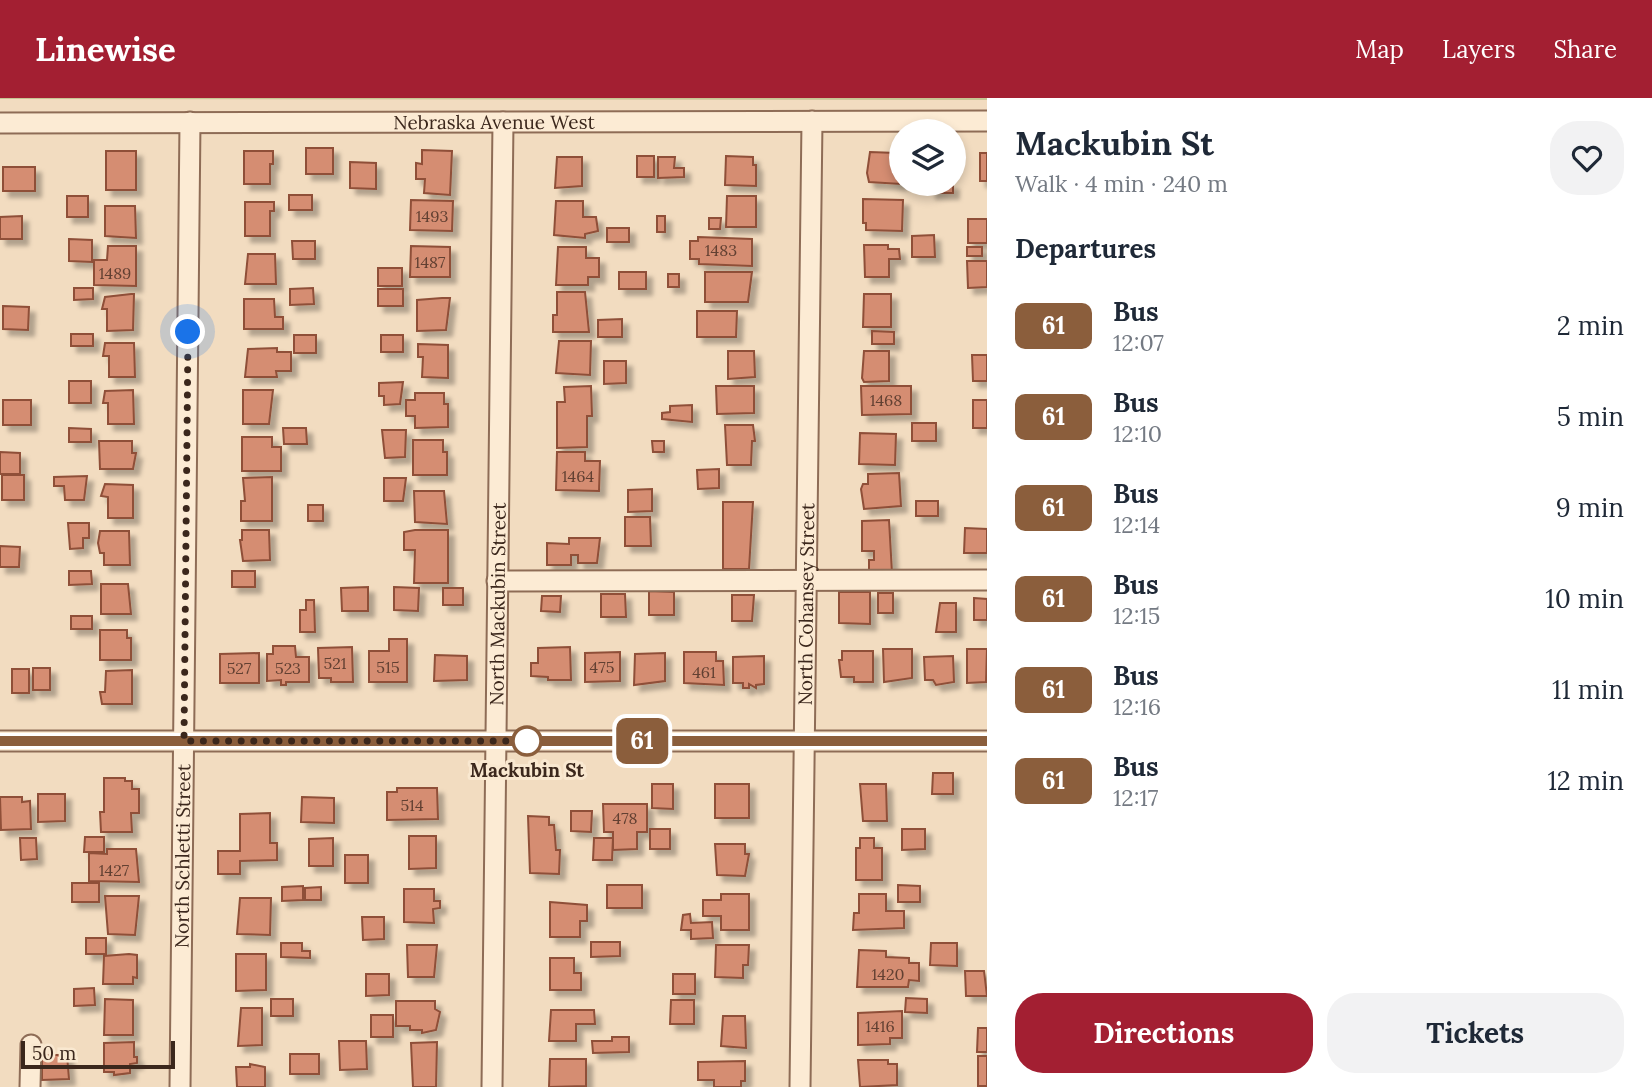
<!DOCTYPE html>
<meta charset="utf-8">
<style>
body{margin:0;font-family:Lora,serif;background:#f2f2f3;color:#1f2937;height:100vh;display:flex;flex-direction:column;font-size:26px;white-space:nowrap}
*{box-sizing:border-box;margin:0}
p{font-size:23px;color:#747a83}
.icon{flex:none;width:38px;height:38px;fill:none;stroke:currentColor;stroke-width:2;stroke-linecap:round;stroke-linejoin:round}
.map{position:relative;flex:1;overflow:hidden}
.sheet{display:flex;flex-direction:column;background:#fff;width:665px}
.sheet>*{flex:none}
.badge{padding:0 14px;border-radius:10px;font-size:24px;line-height:46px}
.buttons{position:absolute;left:889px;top:21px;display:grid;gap:14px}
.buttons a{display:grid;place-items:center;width:77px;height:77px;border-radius:50%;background:#fff;box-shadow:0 4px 10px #0003;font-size:35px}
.scale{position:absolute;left:21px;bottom:18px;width:154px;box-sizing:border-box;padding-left:7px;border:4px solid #3b271c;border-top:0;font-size:19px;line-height:24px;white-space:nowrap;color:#3b271c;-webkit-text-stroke:5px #f9e8d0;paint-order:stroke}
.you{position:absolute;width:35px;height:35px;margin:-18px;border:5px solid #fff;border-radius:50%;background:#1a73e8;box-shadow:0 0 0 10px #1a73e833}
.map>.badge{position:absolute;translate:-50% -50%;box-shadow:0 0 0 4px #fff}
h2{padding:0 28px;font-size:26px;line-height:63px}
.round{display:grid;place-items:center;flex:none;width:74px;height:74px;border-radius:28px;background:#f2f2f3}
.headline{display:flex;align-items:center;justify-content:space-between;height:119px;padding:0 28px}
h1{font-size:33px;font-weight:700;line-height:52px}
.action{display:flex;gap:14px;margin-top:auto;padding:14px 28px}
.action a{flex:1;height:80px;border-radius:28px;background:#a31f32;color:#fff;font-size:28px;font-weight:700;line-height:80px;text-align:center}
.action a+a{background:#f2f2f3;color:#1f2937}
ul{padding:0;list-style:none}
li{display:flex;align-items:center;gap:21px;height:91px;padding:0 28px}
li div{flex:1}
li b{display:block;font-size:26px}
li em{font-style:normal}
li .badge{min-width:77px;font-weight:700;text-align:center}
header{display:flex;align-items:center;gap:42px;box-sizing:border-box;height:98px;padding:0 35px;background:#a31f32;color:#fff}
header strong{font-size:33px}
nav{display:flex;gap:38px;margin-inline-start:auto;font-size:24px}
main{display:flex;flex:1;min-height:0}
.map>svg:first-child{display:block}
.cemetery{fill:#c6c593}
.building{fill:#d58d72;stroke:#8f4f39;stroke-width:2;filter:url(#shadow)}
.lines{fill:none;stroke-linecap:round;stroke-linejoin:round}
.minor-casing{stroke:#8e6c56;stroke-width:23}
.minor{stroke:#fcebd4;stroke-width:19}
.line-casing{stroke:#fff;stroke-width:16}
.line{stroke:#8b5e3c;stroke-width:10}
.walk{stroke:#3b271c;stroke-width:7;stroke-dasharray:0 12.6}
.stop-dot{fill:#fff;stroke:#8b5e3c;stroke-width:3.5}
.labels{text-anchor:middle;stroke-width:6;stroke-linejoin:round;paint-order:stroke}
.number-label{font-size:16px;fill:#624032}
.street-label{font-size:19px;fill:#3b271c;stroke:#f9e8d0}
.stop-label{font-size:19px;font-weight:bold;fill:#3b271c;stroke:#f9e8d0}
</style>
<header>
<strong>Linewise</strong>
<nav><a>Map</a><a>Layers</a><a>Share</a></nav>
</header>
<main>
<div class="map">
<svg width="987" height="989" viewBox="0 0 987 989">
<defs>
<filter id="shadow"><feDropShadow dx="6" dy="6" stdDeviation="2" flood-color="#0004"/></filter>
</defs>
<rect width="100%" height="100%" fill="#f2dcc0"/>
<!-- cemetery -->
<path class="cemetery" d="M0,0H987V2L0,1Z"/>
<!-- building -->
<path class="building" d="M306,50H333V76H306Z
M422,52L452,53L450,97L424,95L425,81H416V65L422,66Z
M106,53H136V92H106Z
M244,53H273V66H270V86H244Z
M870,54L896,55L895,67L901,68V86L869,84L867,75Z
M980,55H987V83H980Z
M637,58H654V79H637Z
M726,58L753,59V67H756V88L725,87Z
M557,59H582V88L555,90Z
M658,59H675L674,70H684V79L658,80Z
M350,64L376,65V91L350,90Z
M3,69H35V93H3Z
M930,86H953V95H930Z
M289,97H312V112H289Z
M67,98H88V119H67Z
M727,98H756V129H726Z
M863,101L903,102L902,133L866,132V125H863Z
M411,102L453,103L452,133L410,132Z
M556,103H583V119H596L598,133L585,136V140L554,137Z
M245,104H274V113H270V138H245Z
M105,108H135L136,140L105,138Z
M22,118V141H0V119Z
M657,118H665V134H657Z
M709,120H721L720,131H709Z
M968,121H987V145H968Z
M607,130H629V144H607Z
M934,137L935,159H912V138Z
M698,139L752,141V168L699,166V161H690V143H698Z
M69,141L92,142V164L69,163Z
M292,143H315V161H293Z
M864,147H888V151H899L900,161H889V179H865Z
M108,148H136V188L94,187V162H107Z
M411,148L450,149V179H410Z
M558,149H586V160H599V179H588V187H556Z
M967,149H982V158H967Z
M248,156H275L276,186H245Z
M967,163H987V189L968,190Z
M378,170H402V188H378Z
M619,174H646V191H619Z
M705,174H752L748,204H705Z
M668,176H679V189H668Z
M74,190H93V201L74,202Z
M313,190L314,206L290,207V191Z
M378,191H403V208H378Z
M557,194H585L589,234H553V217H557Z
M131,196H134L133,232L107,233V211H102L105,199Z
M864,196H891V229H863Z
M442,200H450L446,232L417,233V202Z
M244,201H274L275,219H283V231H244Z
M3,208L29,209L28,232L3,231Z
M697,213H737L736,239H697Z
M622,221V239H598V222Z
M872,233L894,234V246H872Z
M71,236H93V248H71Z
M294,237H316V255H294Z
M381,237H403V254H381Z
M559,243H591L590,277L556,275Z
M105,245H134L135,279H109V258H103Z
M418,246L448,247V280L422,279L423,259H418Z
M277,250V254H291V273H276L277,279H245L248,251Z
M728,253H754L755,279L728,281Z
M864,253H889V283L864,284L862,280Z
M972,257H987V283H973Z
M604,263H626V285L604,286Z
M69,283H91V305H69Z
M403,284L400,306L384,307V298H379V285Z
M591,288L592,318H587V349L557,350V304H565L564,289Z
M716,288H754V315L717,316Z
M861,288H911V316L862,317Z
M133,292L134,326H108V305H103L105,293Z
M243,292H273L269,326H243Z
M415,295H444V306H448V329L415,330V318H406V302H415Z
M3,302H31V327H3Z
M973,302H987V330H973Z
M692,307V324L662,321V315L670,314V308Z
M912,325H936V343H912Z
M725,327H753L755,343H752L751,367H727Z
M69,330L91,331V344H69Z
M283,330H306L307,346H284Z
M382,332H406L405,359L385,360Z
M860,335L896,336L895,367L859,366Z
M242,339H272V349H281V373H242Z
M413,342H443V354H447V377H413Z
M99,343H132V355H136L133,371H100Z
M652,343H664V354H653Z
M0,354L20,355V376H0Z
M557,354H585V363H600L599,393L556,392Z
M719,371V390L698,391L697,372Z
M899,375L901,408L864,411L861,391L863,386H868V376Z
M2,377H24V402H2Z
M87,378L84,402H65L64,388H54V379Z
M272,379V423H241V403H245L243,380Z
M384,380H406L403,403H384Z
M105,386L133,387V420H108V399L101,398Z
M652,391V413L628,414V392Z
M414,393H444L447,426L415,424Z
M916,403H938V418H916Z
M723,404H753L749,471H723Z
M308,407H323V423H308Z
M625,419H650L651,448H625Z
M889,422L892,475H869V462H874V453H862V423Z
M68,425H89V440H83V450L70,451Z
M965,430L987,431V455H964Z
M242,432H269L270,462L243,463L240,442H242Z
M415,432H448V485H414L415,452H404V434Z
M100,433H129L130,467H104V455H100L98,445Z
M569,440H600L597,465H578V457H571V467H547V445L569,446Z
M0,448L20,449L19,469H0Z
M69,473H91L92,486L69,487Z
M232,473H255V489H232Z
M101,486H128L131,516H101Z
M368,489V513H342L341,490Z
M394,489L419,490L418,513L394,512Z
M443,490H463V507H443Z
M649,493L674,494V517H649Z
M839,494H870V526L839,525Z
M878,495H893V515H878Z
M601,496H625L626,519H601Z
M732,497H754L752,523H732Z
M542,498H561L560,514L541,513Z
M974,500L987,501V522H974Z
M306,502H314L315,534H300V512H306Z
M940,505H956V534H936Z
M71,518H92V531H71Z
M100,532H127V540H131V562H100Z
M389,541H407V584H369V553H389Z
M273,548H295L296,559H309V584H286V587H281V582L267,583V556H273Z
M352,549L353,584H331V580H319L318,550Z
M570,549L571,582H548V579L531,578V565H538V550Z
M883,551H912V580L884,584Z
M967,551H987L986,584L967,585Z
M842,553H873V584H854V579H841L839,562H842Z
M620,554V583L585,584V555Z
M684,554H716V563H723L724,587L684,585Z
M259,555V585H220V556Z
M665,555V583L634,587L635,556Z
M435,557L467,558V582L434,583Z
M764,558V586L756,587V590L749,586V590H743V585H733V559Z
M953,558L954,584L936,587L933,582H925L924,559Z
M33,570H50V592H33Z
M12,571H29V595H12Z
M132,572V606H102L100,594H105L106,573Z
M933,675H953V696H932Z
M104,680H125V683H132V691H139V715H131L132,734H101L100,714H104Z
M652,686H673V711L652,710Z
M715,686H749V720H715Z
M860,686H886L887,723H863Z
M397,690H437L438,721L387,722V694H397Z
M38,696H65V723L38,724Z
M0,699H22V704L30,703L31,731L1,732Z
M302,699L334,700V725L301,724Z
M603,706H647V734H637V751L613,752V734H604Z
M571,713H592L591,734L571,733Z
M270,715V745H277V762L240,763V776H218V753H240V716Z
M528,718L549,719V727H554L556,752H560L559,776L530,775Z
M650,731H670V751H650Z
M902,731H925V751L902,752Z
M409,738H436V770L409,771Z
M85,739H104V754H84Z
M20,740H36L37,761L21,762Z
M333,740V768H309V741Z
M594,740H613L612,762H593Z
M860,740H874V750H882V782H856V750H860Z
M715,746H745V756H749L745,778L717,777Z
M107,751H136L139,784L89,783V755L107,756Z
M345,757H368V785H345Z
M72,785H99V804H72Z
M607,787H642V810H607Z
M898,787L920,788V804H898Z
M303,788V802L282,803V789Z
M321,789V802H305V790Z
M404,791H434V803H440V810L433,811L434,825L404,824Z
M721,796H749V832H721V818H703V802H721Z
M859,796H886V813H904V830L853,832L854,815H859Z
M105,798H139L135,837L108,836Z
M240,800H271L270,837L237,836Z
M550,804L587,807V823H580V839H550Z
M690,816L691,825L712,824L713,840L691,841V832H681L683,817Z
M362,819H384V841L363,842Z
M86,840H106V856H86Z
M591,844H620V858L591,859Z
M281,845H302V853H310V860L281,859Z
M931,845H957V868L930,867Z
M407,847H437L434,879H408Z
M716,847H749L748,867H743V880L715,879Z
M859,852L886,853V859L909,860V865H919V883L909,882L908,889H857Z
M129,856L137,857V880L133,879V886H103L104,858Z
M236,856H266V892L236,893Z
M550,860H574V875H581V892H550Z
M965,873H984L987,898H966Z
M366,876H389V897L366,898Z
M673,876H695V896H673Z
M94,890L95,907L74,908V891Z
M906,900L927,901V915L905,914Z
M105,901L133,902V937H104Z
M271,901H293V918H271Z
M671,902H694V926H670Z
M396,903H435V911L440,914L436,932L422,935V932H410V928H396Z
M241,910H262V947L238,948Z
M551,912H594L595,926H576V943H549Z
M902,913V940H890V946L858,947V915Z
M371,917H393V939H371Z
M723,918H745L746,950L721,948Z
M978,930H987V954H977Z
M612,939H629V954L593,955L592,943H612Z
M339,943H366L367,971L340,972Z
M134,944V959H137V965L130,966V975L114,977V974H104V945Z
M437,944L436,989H413L411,945Z
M290,956H319V976H290Z
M42,957H67L69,981L42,982Z
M978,958H987V988H978Z
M550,961H586V988L549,989Z
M858,962H888V966H897V987L860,989Z
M745,963V983H741V989H714V982H698V964Z
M250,966L265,969V989H237L236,969H250Z"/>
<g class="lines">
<defs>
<g id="minor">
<path id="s1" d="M0,25L987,23"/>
<path d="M497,483L987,482"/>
<path d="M0,643H987"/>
<path d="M30,989L31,947"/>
<path id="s2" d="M180,989L190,24"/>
<path id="s3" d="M492,989L503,24"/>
<path id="s4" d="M800,989L812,23"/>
</g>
</defs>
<!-- minor casing -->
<use href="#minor" class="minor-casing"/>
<!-- minor -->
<use href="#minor" class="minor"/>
</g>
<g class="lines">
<defs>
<path id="line" d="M0,643H987"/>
</defs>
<!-- line casing -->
<use href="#line" class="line-casing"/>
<!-- line -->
<use href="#line" class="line"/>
<!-- walk -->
<path class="walk" d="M188,234L184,643H527"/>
</g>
<!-- markers -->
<circle class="stop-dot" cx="527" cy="643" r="14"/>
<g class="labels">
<!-- number labels -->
<g class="number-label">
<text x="432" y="124">1493</text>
<text x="721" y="158">1483</text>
<text x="430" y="170">1487</text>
<text x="115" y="181">1489</text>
<text x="886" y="308">1468</text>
<text x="578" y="384">1464</text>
<text x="335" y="571">521</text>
<text x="388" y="575">515</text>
<text x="602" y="575">475</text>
<text x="239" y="576">527</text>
<text x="288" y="576">523</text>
<text x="704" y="580">461</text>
<text x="412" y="713">514</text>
<text x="625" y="726">478</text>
<text x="114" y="778">1427</text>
<text x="888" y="882">1420</text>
<text x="880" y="934">1416</text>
</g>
<!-- street labels -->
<g class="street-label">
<text dy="7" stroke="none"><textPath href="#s1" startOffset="494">Nebraska Avenue West</textPath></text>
<text dy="7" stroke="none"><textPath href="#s3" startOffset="483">North Mackubin Street</textPath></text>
<text dy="7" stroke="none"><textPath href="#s4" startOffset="483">North Cohansey Street</textPath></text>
<text dy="7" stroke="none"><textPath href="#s2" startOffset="231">North Schletti Street</textPath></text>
</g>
<!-- stop labels -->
<g class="stop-label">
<text x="527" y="679">Mackubin St</text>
</g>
</g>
</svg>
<div class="buttons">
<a><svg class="icon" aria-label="layers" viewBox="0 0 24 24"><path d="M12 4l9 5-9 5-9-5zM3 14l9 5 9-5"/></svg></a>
</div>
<div class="scale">50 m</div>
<div class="you" style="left:188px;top:234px"></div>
<b class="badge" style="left:642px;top:643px;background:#8b5e3c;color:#fff">61</b>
</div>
<section class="sheet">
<div class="headline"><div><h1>Mackubin St</h1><p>Walk · 4 min · 240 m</p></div><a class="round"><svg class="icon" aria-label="heart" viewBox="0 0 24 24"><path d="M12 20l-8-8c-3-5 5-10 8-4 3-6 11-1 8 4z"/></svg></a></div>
<h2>Departures</h2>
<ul>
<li><span class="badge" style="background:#8b5e3c;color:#fff">61</span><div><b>Bus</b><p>12:07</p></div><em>2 min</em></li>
<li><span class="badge" style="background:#8b5e3c;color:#fff">61</span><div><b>Bus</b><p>12:10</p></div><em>5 min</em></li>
<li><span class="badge" style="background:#8b5e3c;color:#fff">61</span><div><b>Bus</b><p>12:14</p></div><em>9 min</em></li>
<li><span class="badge" style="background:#8b5e3c;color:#fff">61</span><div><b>Bus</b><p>12:15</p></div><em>10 min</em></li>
<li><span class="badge" style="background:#8b5e3c;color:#fff">61</span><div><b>Bus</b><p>12:16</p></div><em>11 min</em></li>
<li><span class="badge" style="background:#8b5e3c;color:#fff">61</span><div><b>Bus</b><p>12:17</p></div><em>12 min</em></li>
</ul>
<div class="action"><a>Directions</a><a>Tickets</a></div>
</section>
</main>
